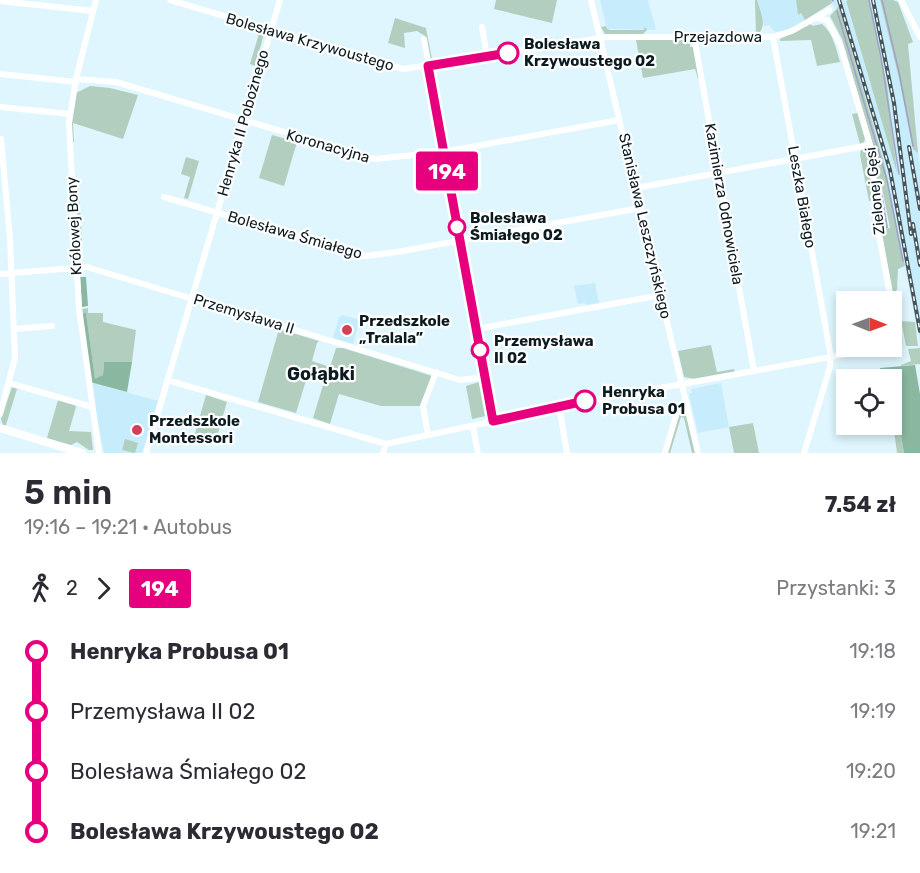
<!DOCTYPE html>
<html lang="pl">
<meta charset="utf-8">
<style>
body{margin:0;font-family:Rubik,sans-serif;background:#f7f7f7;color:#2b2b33;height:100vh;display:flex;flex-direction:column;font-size:22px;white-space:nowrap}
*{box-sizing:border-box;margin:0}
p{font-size:20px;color:#7c7c81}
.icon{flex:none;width:33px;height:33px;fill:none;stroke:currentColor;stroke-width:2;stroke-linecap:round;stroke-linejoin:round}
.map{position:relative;height:453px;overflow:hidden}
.panel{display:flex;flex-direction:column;background:#fff;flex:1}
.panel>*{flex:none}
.badge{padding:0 12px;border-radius:4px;font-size:21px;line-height:39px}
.needle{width:39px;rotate:91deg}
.fabs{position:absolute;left:836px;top:291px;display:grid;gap:12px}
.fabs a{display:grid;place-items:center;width:66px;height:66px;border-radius:0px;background:#fff;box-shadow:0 3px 9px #0003;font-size:30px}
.map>.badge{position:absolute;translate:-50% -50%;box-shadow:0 0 0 3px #fff}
.legs{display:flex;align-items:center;gap:9px;height:66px;padding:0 24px;font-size:20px}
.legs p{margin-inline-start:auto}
.head{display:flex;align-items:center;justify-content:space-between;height:102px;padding:0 24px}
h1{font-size:33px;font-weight:600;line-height:45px}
ul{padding:0 24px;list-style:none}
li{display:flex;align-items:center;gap:21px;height:60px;font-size:22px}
li i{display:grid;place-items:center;width:9px;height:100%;margin:0 8px;background:currentColor}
li i::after{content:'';width:15px;height:15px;margin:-8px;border:4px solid;border-radius:50%;background:#fff}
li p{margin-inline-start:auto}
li:first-child i{background:linear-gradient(#0000 50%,currentColor 0)}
li:last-child i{background:linear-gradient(currentColor 50%,#0000 0)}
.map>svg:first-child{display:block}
.built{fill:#c7edfc}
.green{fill:#b1cebe}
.forest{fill:#89b79f}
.water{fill:#a0a1c9}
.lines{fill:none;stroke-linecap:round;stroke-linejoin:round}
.stream{stroke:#a0a1c9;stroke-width:1.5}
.minor{stroke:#fff;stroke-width:6}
.tertiary{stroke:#fff;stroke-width:8}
.rail-casing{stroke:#44555b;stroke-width:4}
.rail{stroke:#fff;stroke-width:1.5;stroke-dasharray:4.5;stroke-linecap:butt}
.line-1-casing{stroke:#fff;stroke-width:14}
.line-1{stroke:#e6007e;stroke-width:9}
.stop-1-dot{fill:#fff;stroke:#e6007e;stroke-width:3}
.poi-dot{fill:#d14159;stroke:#fff;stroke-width:2}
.labels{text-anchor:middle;stroke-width:4.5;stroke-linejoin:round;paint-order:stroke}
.street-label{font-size:15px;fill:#0c1b20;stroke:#fff}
.stop-label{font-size:15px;font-weight:bold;fill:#0c1b20;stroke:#fff;text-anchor:start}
.poi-label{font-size:15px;font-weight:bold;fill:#0c1b20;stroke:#fff;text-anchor:start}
.quarter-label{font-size:18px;font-weight:bold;fill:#0c1b20;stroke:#fff}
</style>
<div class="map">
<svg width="920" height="453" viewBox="0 0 920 453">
<rect width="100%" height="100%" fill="#dff6ff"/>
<!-- built -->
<path class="built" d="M600,0H648L656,30L607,29Z
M757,0H796L798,14L801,13L805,20L787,30L775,32L769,25L764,26Z
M831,0H845L896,168L887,84L869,0H880L899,79L913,149L918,153L920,166V342L884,163L839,7L835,9Z
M595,283L599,303L587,305L584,303L578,304L574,286Z
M343,315L360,320L353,344L333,338L339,317Z
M90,382L158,401L142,453H104Z
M721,383L729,427L698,433L689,394L692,393L691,389Z"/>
<!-- green -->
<path class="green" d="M496,0H557L552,23L494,9Z
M755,0H757C760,12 769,27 756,35Z
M791,0H831L832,3L805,20L801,13L798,15L796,0Z
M848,0H869L887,84L897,173L846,1Z
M880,0H893L898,2L913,42L908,44L918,153L913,149L899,79Z
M839,6L884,163L905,266L898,269L897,290L895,291L904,350L881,229L890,228L882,188H878L873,145L842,39L830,16Z
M395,18L426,28L432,59H430L425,36L417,31L404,33L405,48L388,43Z
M811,24L812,26L822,24C833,33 836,48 840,62L817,66L811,40L780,41V39Z
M606,26L607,29L610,30H644L645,27L647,30L643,34H605L601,27Z
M260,30L264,34L255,66L250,64Z
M636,40H691L690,47H694L700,78L698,79L695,69L643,78Z
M90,86L110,88L138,95L123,139L73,123L74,142H72V115L76,93Z
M858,113L865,139L864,142L860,144L852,114Z
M272,135L297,142L284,186L259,178Z
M863,149L867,151L869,155L872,201H869L860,155L861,150Z
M186,157L199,161L188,199L184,198L190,177L181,174Z
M78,182L82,240V242H78L74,183Z
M88,308V313H103V322L136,330L132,362H104L103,375L95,380L86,314H82V309Z
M901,321L915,322L918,346H906Z
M279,329L319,341L317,343L312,361L330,367L336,348H343L432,376L421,406H381L339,394L330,424L313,418L324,382L307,377L296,413L258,402Z
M711,345L717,372L734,369L735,372L695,379L684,377L678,351Z
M920,348V364L901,366V365L911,361L908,349Z
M479,382L486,416L472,419L466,386Z
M12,387L29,391L17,389L6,425H3L1,419Z
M206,395L227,402L215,443L194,437Z
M58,400L75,405L76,407L69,431L91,432L93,450H89L77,442L71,445L47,438Z
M891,406H896L904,453H897Z
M683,412L686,414L696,453H692L684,418L681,417L670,453H667L679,414Z
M753,423L759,453H734L729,427Z
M125,439L138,443L135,453L122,450Z"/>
<!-- forest -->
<path class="forest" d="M80,277H86L88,306L82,307Z
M86,313L95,379L103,375L104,362H132L127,392L90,382L82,314Z
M915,365L920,394V453H904L896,406H891V380L882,379L880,368Z"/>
<!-- water -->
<path class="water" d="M880,192H882L888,228L883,229Z"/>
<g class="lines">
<!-- stream -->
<path class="stream" d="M832,0L833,1
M869,0L881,57L899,174
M882,0L899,72L913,146
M837,11L887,180L903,261"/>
<!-- minor -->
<path class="minor" d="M96,0L76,79L69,123L79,308L99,453
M170,0L403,69L608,37H773L792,31L829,10
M591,0L698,453
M901,0L920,37
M0,1L93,11
M817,18L827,20L840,44L870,145L878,229L898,340L895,345L891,346
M482,27L487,56
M694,37L754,371
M773,37L831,357L830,367L804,453
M424,39L493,421
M0,74L76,82
M76,79L116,82L375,159L443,152L619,120
M0,107L70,114
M636,188L870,145
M164,197L365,256L397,252L640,208
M0,274L87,267L460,380L485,377
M15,329L52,326
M476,329L661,295
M167,380L386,444L583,402L891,346
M9,383L92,407
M559,406L567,453
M0,414L15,358L10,239L1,139
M473,427L478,453
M428,435L423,406L436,372
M146,453L280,0
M383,453L386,444
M665,453L677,412L687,407"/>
<!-- tertiary -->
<path class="tertiary" d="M0,428L82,453"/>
<defs>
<path id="rail" d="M839,0L890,170L920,331
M873,0L894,103L911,234
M909,147L920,209
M913,224L920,265"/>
</defs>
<!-- rail casing -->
<use href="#rail" class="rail-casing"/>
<!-- rail -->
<use href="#rail" class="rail"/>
</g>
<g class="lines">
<defs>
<path id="line-1" d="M508,53L428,66L493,421L585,401"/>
</defs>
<!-- line-1 casing -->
<use href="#line-1" class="line-1-casing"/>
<!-- line-1 -->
<use href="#line-1" class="line-1"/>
</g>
<!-- markers -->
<g class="stop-1-dot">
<circle cx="508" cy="53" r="10"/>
<circle cx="457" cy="227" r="8"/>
<circle cx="480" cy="350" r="8"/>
<circle cx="585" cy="401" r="10"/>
</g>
<g class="poi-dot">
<circle cx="347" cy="330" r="6"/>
<circle cx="137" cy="430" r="6"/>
</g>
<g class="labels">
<!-- street labels -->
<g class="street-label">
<text x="718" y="42">Przejazdowa</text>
<text transform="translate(310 42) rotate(16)" y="5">Bolesława Krzywoustego</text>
<text transform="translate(243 123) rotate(-74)" y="5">Henryka II Pobożnego</text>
<text transform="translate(328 146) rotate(16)" y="5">Koronacyjna</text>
<text transform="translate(875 191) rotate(-96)" y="5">Zielonej Gęsi</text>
<text transform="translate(802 197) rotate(80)" y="5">Leszka Białego</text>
<text transform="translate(724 204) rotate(80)" y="5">Kazimierza Odnowiciela</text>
<text transform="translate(74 226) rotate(-93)" y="5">Królowej Bony</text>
<text transform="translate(645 226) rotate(77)" y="5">Stanisława Leszczyńskiego</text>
<text transform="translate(295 235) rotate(16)" y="5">Bolesława Śmiałego</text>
<text transform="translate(244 314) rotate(17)" y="5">Przemysława II</text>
</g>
<!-- stop labels -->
<g class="stop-label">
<text x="524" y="49">Bolesława<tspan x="524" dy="17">Krzywoustego 02</tspan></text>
<text x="470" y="223">Bolesława<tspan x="470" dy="17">Śmiałego 02</tspan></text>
<text x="494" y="346">Przemysława<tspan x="494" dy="17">II 02</tspan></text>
<text x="602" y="397">Henryka<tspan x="602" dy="17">Probusa 01</tspan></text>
</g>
<!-- poi labels -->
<g class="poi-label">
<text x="359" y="326">Przedszkole<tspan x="359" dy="17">„Tralala”</tspan></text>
<text x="149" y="426">Przedszkole<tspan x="149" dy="17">Montessori</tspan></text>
</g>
<!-- quarter labels -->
<g class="quarter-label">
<text x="321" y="380">Gołąbki</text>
</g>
</g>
</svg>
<div class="fabs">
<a><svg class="needle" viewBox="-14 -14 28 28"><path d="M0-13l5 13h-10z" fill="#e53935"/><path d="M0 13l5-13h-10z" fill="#7c7c81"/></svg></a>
<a><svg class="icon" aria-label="locate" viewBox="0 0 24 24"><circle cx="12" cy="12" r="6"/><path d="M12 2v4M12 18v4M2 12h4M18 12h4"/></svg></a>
</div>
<b class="badge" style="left:447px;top:171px;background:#e6007e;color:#fff">194</b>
</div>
<section class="panel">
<div class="head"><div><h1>5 min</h1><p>19:16 – 19:21 · Autobus</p></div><b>7.54 zł</b></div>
<div class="legs"><svg class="icon" aria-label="walk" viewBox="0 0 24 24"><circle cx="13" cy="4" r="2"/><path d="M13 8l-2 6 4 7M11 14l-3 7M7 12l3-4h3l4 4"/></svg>2<svg class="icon" aria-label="forward" viewBox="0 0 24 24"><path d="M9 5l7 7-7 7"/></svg><b class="badge" style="background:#e6007e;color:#fff">194</b><p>Przystanki: 3</p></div>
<ul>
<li><i style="color:#e6007e"></i><b>Henryka Probusa 01</b><p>19:18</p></li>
<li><i style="color:#e6007e"></i><span>Przemysława II 02</span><p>19:19</p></li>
<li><i style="color:#e6007e"></i><span>Bolesława Śmiałego 02</span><p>19:20</p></li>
<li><i style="color:#e6007e"></i><b>Bolesława Krzywoustego 02</b><p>19:21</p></li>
</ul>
</section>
